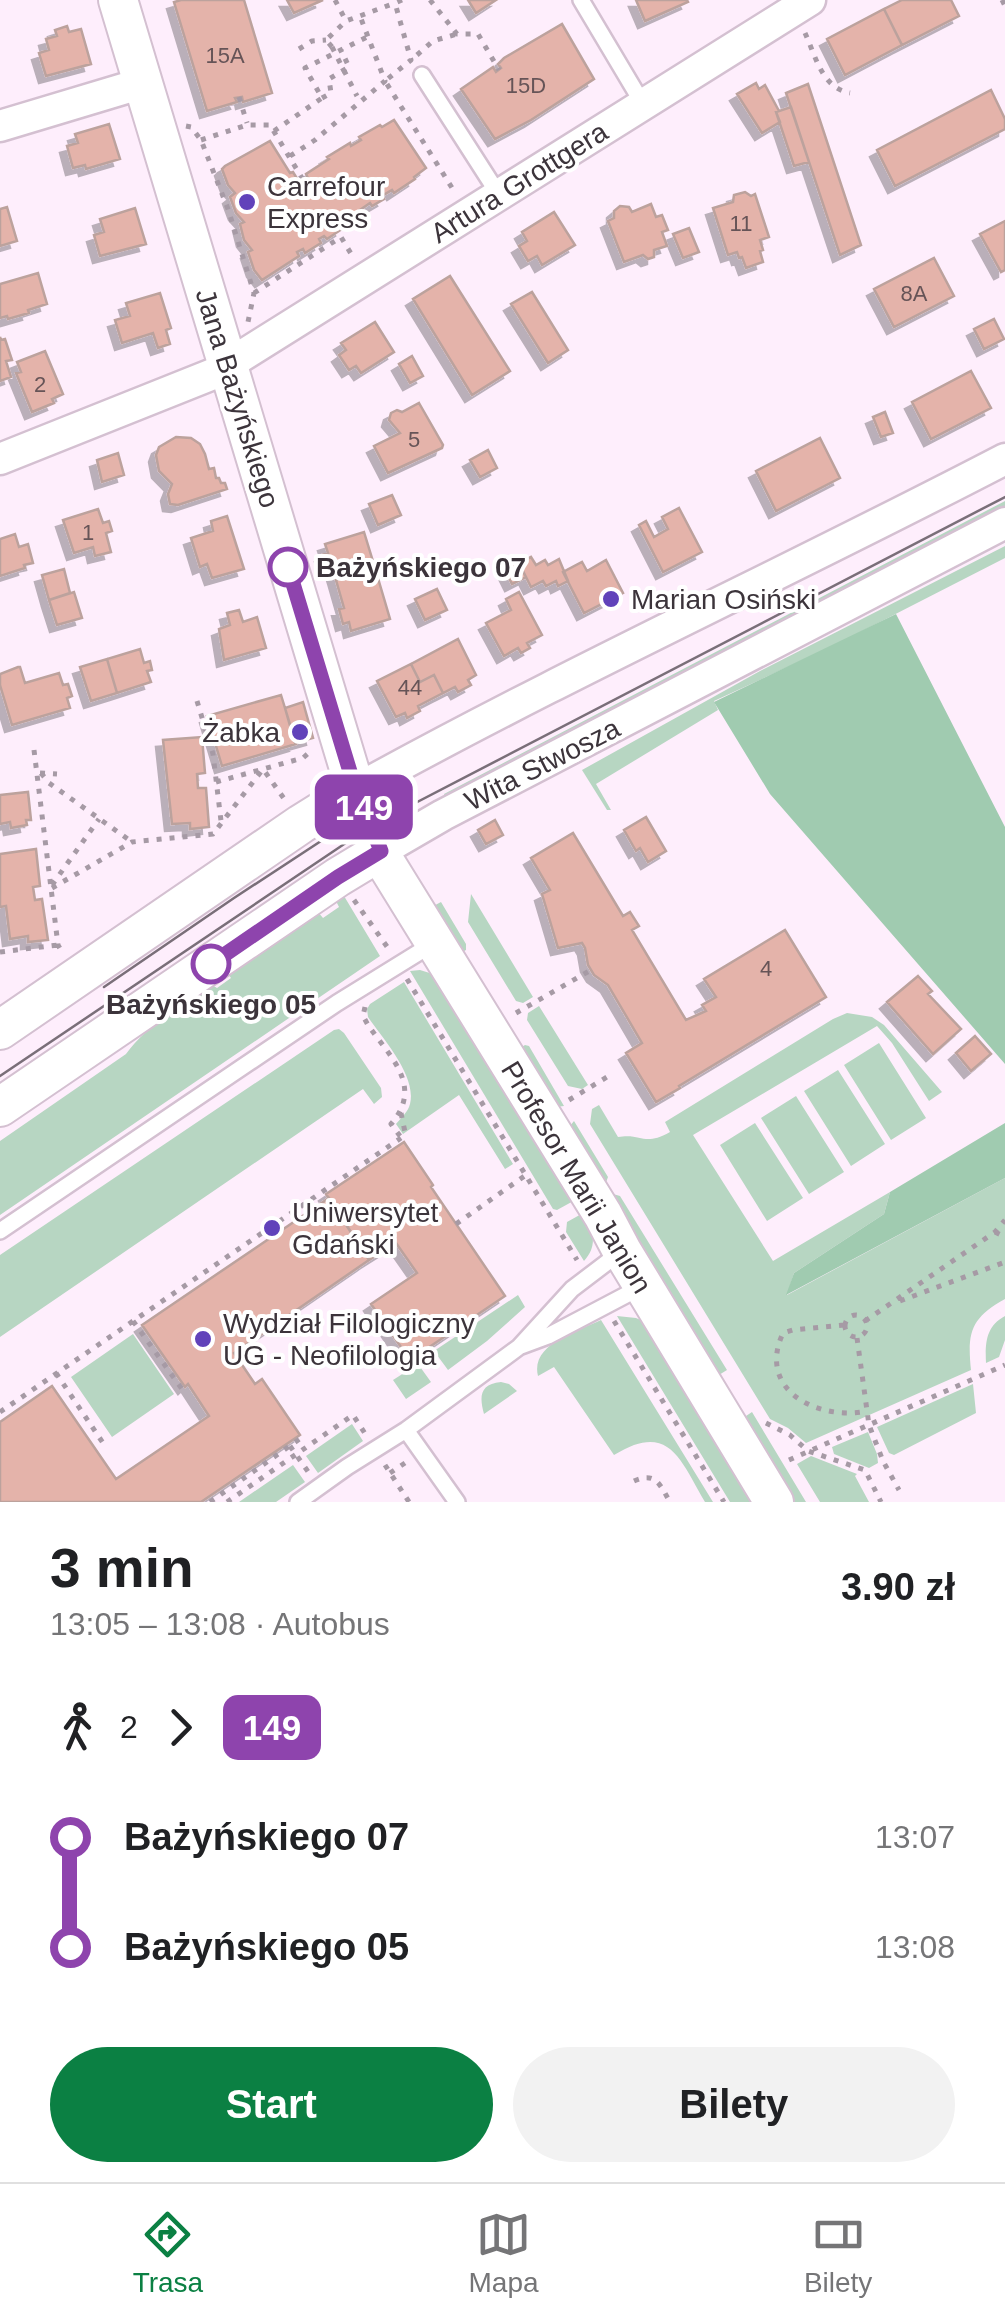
<!DOCTYPE html>
<html lang="pl">
<meta charset="utf-8">
<style>
body{margin:0;font-family:Arial,sans-serif;background:#f2f2f2;color:#202124;height:100vh;display:flex;flex-direction:column;font-size:38px;white-space:nowrap}
*{box-sizing:border-box;margin:0}
p{font-size:32px;color:#757577}
.icon{flex:none;width:55px;height:55px;fill:none;stroke:currentColor;stroke-width:2;stroke-linecap:round;stroke-linejoin:round}
.map{position:relative;height:1502px;overflow:hidden}
.panel{display:flex;flex-direction:column;background:#fff;flex:1}
.panel>*{flex:none}
.badge{padding:0 20px;border-radius:15px;font-size:35px;line-height:65px}
.map>.badge{position:absolute;translate:-50% -50%;box-shadow:0 0 0 5px #fff}
.legs{display:flex;align-items:center;gap:15px;height:110px;padding:0 50px;font-size:32px}
.legs p{margin-inline-start:auto}
.headline{display:flex;align-items:center;justify-content:space-between;height:170px;padding:0 50px}
h1{font-size:55px;font-weight:800;line-height:75px}
.button{display:flex;gap:20px;margin-top:auto;padding:20px 50px}
.button a{flex:1;height:115px;border-radius:60px;background:#0b8043;color:#fff;font-size:40px;font-weight:800;line-height:115px;text-align:center}
.button a+a{background:#f2f2f2;color:#202124}
ul{padding:0 50px;list-style:none}
li{display:flex;align-items:center;gap:35px;height:110px;font-size:38px}
li i{display:grid;place-items:center;width:15px;height:100%;margin:0 12px;background:currentColor}
li i::after{content:'';width:25px;height:25px;margin:-12px;border:8px solid;border-radius:50%;background:#fff}
li p{margin-inline-start:auto}
li:first-child i{background:linear-gradient(#0000 50%,currentColor 0)}
li:last-child i{background:linear-gradient(currentColor 50%,#0000 0)}
.menu{display:flex;justify-content:space-around;align-items:center;height:140px;border-top:2px solid #e0e0e0;background:#fff;font-size:28px;color:#757577}
.menu a{display:grid;justify-items:center;gap:5px}
.menu .on{color:#0b8043}
.map>svg:first-child{display:block}
.green{fill:#b7d6c2}
.forest{fill:#a0cbb0}
.building{fill:#e4b3aa;stroke:#bca29d;stroke-width:2.5;filter:url(#shadow)}
.lines{fill:none;stroke-linecap:round;stroke-linejoin:round}
.service-casing{stroke:#d4c0d1;stroke-width:20}
.minor-casing{stroke:#d4c0d1;stroke-width:35}
.tertiary-casing{stroke:#d4c0d1;stroke-width:42}
.path{stroke:#a69aa5;stroke-width:5;stroke-dasharray:5 8;stroke-linecap:butt}
.service{stroke:#fff;stroke-width:15}
.minor{stroke:#fff;stroke-width:30}
.tertiary{stroke:#fff;stroke-width:38}
.tram{stroke:#7a6f79;stroke-width:2.5}
.path-bridge{stroke:#a69aa5;stroke-width:5;stroke-dasharray:5 8;stroke-linecap:butt}
.line-1-casing{stroke:#fff;stroke-width:22}
.line-1{stroke:#8e44ad;stroke-width:15}
.poi-dot{fill:#6142ba;stroke:#fff;stroke-width:4}
.stop-1-dot{fill:#fff;stroke:#8e44ad;stroke-width:5}
.labels{text-anchor:middle;stroke-width:8;stroke-linejoin:round;paint-order:stroke}
.number-label{font-size:22px;fill:#665457}
.street-label{font-size:28px;fill:#3c343b;stroke:#fff}
.poi-label{font-size:28px;fill:#3c343b;stroke:#fff;text-anchor:start}
.stop-label{font-size:28px;font-weight:bold;fill:#3c343b;stroke:#fff;text-anchor:start}
</style>
<div class="map">
<svg width="1005" height="1502" viewBox="0 0 1005 1502">
<defs>
<filter id="shadow"><feDropShadow dx="-7" dy="7" stdDeviation="0" flood-color="#0004"/></filter>
</defs>
<rect width="100%" height="100%" fill="#feeefc"/>
<!-- green -->
<path class="green" d="M1005,501V511L446,800L444,794Z
M1005,546V558L833,646L714,701L718,710L596,784L611,810H607L582,770L760,671Z
M471,894L533,997L523,1003L516,1001L468,922Z
M344,896L380,956L0,1215V1141L126,1054C148,1024 182,1005 212,985L217,988L231,978L228,974L318,912L323,918L339,907L336,901Z
M441,902L466,944V950L455,956L426,910Z
M420,970L436,975L577,1199L557,1210L553,1209L410,971Z
M404,982L513,1164L505,1169L459,1095L403,1134L396,1124C401,1118 408,1112 410,1104C417,1076 383,1039 368,1017L367,1009L370,1004Z
M539,1006L588,1085L582,1089L568,1086L527,1020L528,1013Z
M847,1013L872,1017L884,1025L942,1092L929,1101L892,1043L877,1026L693,1135L773,1261L890,1192L884,1214L794,1273L787,1295L1005,1178V1299C971,1318 967,1332 971,1370L806,1443L788,1428L770,1419L590,1124L592,1109L599,1105L618,1137C643,1133 643,1147 670,1132L665,1122L833,1019Z
M339,1029L344,1033L381,1088L382,1097L374,1104L363,1089L0,1337V1255L334,1030Z
M879,1043L926,1118L891,1140L844,1065Z
M525,1045L529,1046L564,1106L555,1107L514,1052Z
M838,1070L885,1144L851,1166L804,1091Z
M796,1096L844,1172L809,1194L761,1118Z
M574,1121L608,1177L605,1185L570,1126Z
M755,1123L803,1198L767,1221L720,1145Z
M613,1194L620,1196L727,1370L714,1378L609,1197Z
M585,1212C592,1231 599,1244 584,1261L566,1232L567,1222Z
M518,1295L525,1307L487,1341L448,1370L434,1351Z
M617,1316L636,1318L645,1322L761,1502H730Z
M1005,1316V1340L999,1357L986,1363C985,1343 986,1326 1005,1316Z
M601,1320L713,1502H705C680,1459 669,1421 614,1455L554,1367L538,1376C530,1344 578,1331 601,1320Z
M133,1334L174,1394L112,1437L71,1377Z
M418,1364L431,1382L406,1399L393,1380Z
M501,1382L509,1384L517,1391L484,1414C479,1396 480,1384 501,1382Z
M973,1384L976,1413L894,1455L889,1453L877,1427Z
M752,1412L806,1502H786L740,1420Z
M352,1424L363,1441L318,1473L306,1456Z
M868,1432L877,1454L878,1463L869,1468L834,1454L832,1447Z
M811,1456L857,1474L855,1476L869,1502H820L797,1464Z
M293,1465L305,1482L276,1502H239Z"/>
<!-- forest -->
<path class="forest" d="M896,614L1005,827V1064L770,794L714,702Z
M1005,1123V1178L786,1295L794,1273L884,1214L890,1192Z"/>
<!-- building -->
<path class="building" d="M181,0H244L272,93L243,102L242,97L235,98L237,102L207,111L174,2Z
M287,0H323L294,13Z
M468,0H496L476,13Z
M636,0H687L688,2L645,21Z
M902,0H951L959,16L902,45L884,9Z
M884,9L902,45L845,75L827,39Z
M562,24L594,79L531,120L495,139L461,89L493,67L496,72L501,68L498,64L504,58Z
M67,26L69,32L81,29L91,64L46,76L39,53L49,50L46,39L57,36L55,30Z
M756,83L759,89L765,85L779,111L776,112L780,122L762,133L737,94Z
M808,84L861,245L840,255L786,93Z
M991,90L1005,119V129L895,186L877,150Z
M791,107L809,162L794,166L776,112Z
M394,120L426,168L414,177L415,179L394,193L392,190L382,196L384,199L372,206L370,203L360,210L362,212L350,220L348,217L338,223L342,229L327,239L324,236L319,239L321,243L305,253L303,249L297,252L299,256L262,280L254,270L248,252L252,250L244,240L240,224L244,222L236,213L230,197L235,193L228,185L222,169L225,166L270,141L290,173L293,172L301,185L309,180L306,174L329,159L327,157L350,143L351,146L361,140L359,137L380,125L382,127Z
M109,124L120,159L86,169L85,165L73,168L67,146L78,143L75,134Z
M745,192L751,196L755,194L769,237L760,240L763,250L760,251L763,262L746,268L742,257L739,258L737,252L728,255L713,208L733,202L734,195Z
M651,204L656,217L662,215L668,230L662,232L667,246L654,250V257L648,259L643,255L624,262L608,221L614,218V211L620,206L629,207L632,212Z
M7,207L17,241L0,246V209Z
M135,208L146,244L100,256L94,235L104,232L100,219Z
M554,212L575,245L542,265L537,256L528,261L519,246L527,241L522,232Z
M1005,221V270L1001,272L980,234Z
M689,228L699,252L683,258L673,234Z
M934,258L954,296L894,327L874,289Z
M38,273L47,304L28,310L29,313L8,319L7,316L0,318V284Z
M450,276L510,371L472,395L413,299Z
M532,292L568,350L548,363L511,304Z
M160,293L171,328L166,330L170,344L158,348L153,333L122,343L115,320L130,316L126,303Z
M994,319L1004,339L984,349L974,329Z
M375,322L394,352L361,373L356,366L349,370L339,355L346,350L341,343Z
M0,337L1,340L5,339L12,360L6,361L11,377L0,381Z
M45,351L63,394L52,399L54,403L32,412L16,373L21,372L17,362Z
M412,356L423,376L410,383L399,364Z
M971,371L991,408L931,439L912,402Z
M419,403L443,445L442,448L388,473L374,446L400,433L389,420L391,413L397,410L402,412Z
M885,412L893,433L881,437L873,417Z
M176,437L191,438L200,444L205,454L209,469L214,468L216,478H219L221,483H225L227,489L178,505L170,504L168,494L172,484L159,471L156,455L159,447Z
M820,438L840,478L776,511L756,471Z
M488,450L497,468L480,477L470,460Z
M118,453L124,475L102,482L97,460Z
M392,495L401,515L378,525L369,504Z
M679,508L702,552L663,572L639,525L646,521L654,537L668,529L662,517Z
M98,509L103,523L109,521L112,531L106,533L111,552L95,556L93,547L74,553L63,520Z
M227,516L244,569L212,578L207,564L200,567L191,538L213,531L211,521Z
M364,532L375,568L336,580L332,567L326,569L322,555L328,553L325,544Z
M15,534L19,547L28,544L33,563L24,565L25,568L0,576V539Z
M515,557L526,577L512,584L502,564Z
M531,557L536,565L545,560L548,565L559,559L568,581L558,586L556,581L546,586L543,581L531,587L519,563Z
M606,560L623,593L584,613L563,572L582,562L587,571Z
M375,568L390,619L351,631L349,622L343,624L339,609L344,608L336,580Z
M64,569L70,593L49,600L42,575Z
M437,589L447,610L425,620L415,599Z
M74,592L82,618L57,625L49,600Z
M519,592L542,635L527,643L530,648L521,653L518,648L504,656L486,623L511,610L506,599Z
M239,610L243,622L257,617L266,648L224,660L219,629L230,625L227,613Z
M458,639L476,675L468,680L471,685L458,692L455,687L443,693L434,675L420,682L411,664Z
M140,649L144,663L150,661L152,670L147,671L151,682L117,693L107,659Z
M107,659L117,693L91,701L80,667Z
M411,664L420,682L434,675L443,693L418,706L420,711L407,718L405,713L396,717L377,681Z
M18,667H20L25,683L59,673L63,685L68,684L72,696L67,698L70,708L12,725L0,685V674Z
M281,695L296,744L222,766L207,716Z
M303,702L313,738L295,743L285,708Z
M202,737L205,773L197,774L198,788H206L209,827L190,829V823L172,824L163,740Z
M28,792L31,820H26L27,825L11,828L10,822L0,824V795Z
M646,817L666,851L648,862L640,848L636,851L624,830Z
M495,820L503,835L486,844L478,830Z
M573,833L623,916L630,912L639,926L632,930L686,1020L706,1011L702,1005L716,997L704,979L785,930L826,997L679,1086L680,1088L656,1102L626,1053L642,1043L608,985L594,975L588,965L585,948L582,943L558,948L542,894L550,890L531,858Z
M36,849L40,886L33,887L35,900L42,899L48,940L28,942V936L10,939L6,906L0,907V854Z
M918,976L932,991L928,994L961,1029L933,1054L887,1002Z
M975,1036L991,1054L971,1071L956,1053Z
M404,1142L433,1185L431,1187L505,1296L410,1360L371,1304L417,1273L396,1243L369,1260L326,1194Z
M329,1198L369,1260L234,1353L255,1384L262,1379L300,1435L201,1502H0V1422L52,1386L116,1479L209,1416L188,1384L185,1387L142,1325Z"/>
<g class="lines">
<defs>
<path id="service" d="M581,0L643,104
M422,75L499,195
M0,1231L337,1003L434,943
M521,1346L548,1336L643,1286
M406,1430L457,1502
M298,1502L347,1467L406,1430L519,1347L572,1289L622,1251"/>
<path id="minor" d="M0,126L143,83
M0,459L213,374L810,0
M357,789C569,672 790,571 1005,459
M381,851L443,815L1005,523"/>
<path id="tertiary" d="M118,0L351,775L385,862L603,1215L622,1251L774,1502
M0,1030L301,824L357,789
M0,1107L338,877L381,851"/>
</defs>
<!-- service casing -->
<use href="#service" class="service-casing"/>
<!-- minor casing -->
<use href="#minor" class="minor-casing"/>
<!-- tertiary casing -->
<use href="#tertiary" class="tertiary-casing"/>
<!-- path -->
<path class="path" d="M335,0L346,21L395,3
M402,0L395,3L411,60L385,81L454,191
M430,0L457,34H478L499,70
M1002,0L1005,6
M805,33C816,57 822,88 850,93
M332,47L326,40L346,21
M299,49L312,41L326,40
M417,55L433,41L457,34
M239,97L247,123
M322,98L331,93L329,79L349,67L341,50
M186,126L191,127L201,140L228,209L254,293L248,322
M274,131L322,98L305,68L367,37
M201,140L247,125H270L305,183
M290,156L315,140L385,81L360,16
M254,293L341,237L353,257
M197,701L213,754L221,821
M34,750L58,945L63,954
M40,773L57,774
M41,773L49,783L132,842
M216,782L303,758L312,750
M52,885L99,819
M52,888L132,842L213,834L263,769L285,800
M354,900L388,948
M0,952L58,945
M407,979L577,1260
M365,1007L363,1016L368,1025C390,1057 424,1086 391,1124L400,1136
M516,1013L591,970
M569,1100L612,1074
M401,1113L405,1132
M456,1224L526,1175
M995,1232L1005,1237
M900,1301L1005,1262
M845 1326a11 11 0 1 1 22 0a11 11 0 1 1-22 0Z
M133,1321L182,1389
M614,1321L724,1502
M865,1321L995,1232L1005,1220
M844,1325L793,1330L783,1333C756,1391 819,1421 867,1411
M857,1338L869,1425L883,1461L899,1490
M56,1373L103,1443
M0,1412L401,1138
M766,1423L790,1435L808,1451L865,1470L881,1502
M290,1446L309,1473
M789,1460L1005,1365
M385,1465L409,1502
M390,1473L408,1461
M634,1481C656,1471 660,1485 670,1502
M210,1502L301,1438
M227,1502L353,1415L366,1435"/>
<!-- service -->
<use href="#service" class="service"/>
<!-- minor -->
<use href="#minor" class="minor"/>
<!-- tertiary -->
<use href="#tertiary" class="tertiary"/>
<!-- tram -->
<path class="tram" d="M104,987L234,898L353,820
M0,1076L371,826L1005,497"/>
<!-- path-bridge -->
<path class="path-bridge" d="M332,47L357,96"/>
</g>
<g class="lines">
<defs>
<path id="line-1" d="M211,964L338,877L381,851L351,775L288,567"/>
</defs>
<!-- line-1 casing -->
<use href="#line-1" class="line-1-casing"/>
<!-- line-1 -->
<use href="#line-1" class="line-1"/>
</g>
<!-- markers -->
<g class="poi-dot">
<circle cx="247" cy="202" r="10"/>
<circle cx="611" cy="599" r="10"/>
<circle cx="300" cy="732" r="10"/>
<circle cx="272" cy="1228" r="10"/>
<circle cx="203" cy="1339" r="10"/>
</g>
<g class="stop-1-dot">
<circle cx="288" cy="567" r="18"/>
<circle cx="211" cy="964" r="18"/>
</g>
<g class="labels">
<!-- number labels -->
<g class="number-label">
<text x="225" y="63">15A</text>
<text x="526" y="93">15D</text>
<text x="741" y="231">11</text>
<text x="914" y="301">8A</text>
<text x="40" y="392">2</text>
<text x="414" y="447">5</text>
<text x="88" y="540">1</text>
<text x="410" y="695">44</text>
<text x="766" y="976">4</text>
</g>
<!-- street labels -->
<g class="street-label">
<text transform="translate(519 182) rotate(-32)" y="10">Artura Grottgera</text>
<text transform="translate(238 398) rotate(73)" y="10">Jana Bażyńskiego</text>
<text transform="translate(542 764) rotate(-27)" y="10">Wita Stwosza</text>
<text transform="translate(577 1177) rotate(59)" y="10">Profesor Marii Janion</text>
</g>
<!-- poi labels -->
<g class="poi-label">
<text x="267" y="196">Carrefour<tspan x="267" dy="32">Express</tspan></text>
<text x="631" y="609">Marian Osiński</text>
<text x="280" y="742" text-anchor="end">Żabka</text>
<text x="292" y="1222">Uniwersytet<tspan x="292" dy="32">Gdański</tspan></text>
<text x="223" y="1333">Wydział Filologiczny<tspan x="223" dy="32">UG - Neofilologia</tspan></text>
</g>
<!-- stop labels -->
<g class="stop-label">
<text x="316" y="577">Bażyńskiego 07</text>
<text x="211" y="1014" text-anchor="middle">Bażyńskiego 05</text>
</g>
</g>
</svg>
<b class="badge" style="left:364px;top:807px;background:#8e44ad;color:#fff">149</b>
</div>
<section class="panel">
<div class="headline"><div><h1>3 min</h1><p>13:05 – 13:08 · Autobus</p></div><b>3.90 zł</b></div>
<div class="legs"><svg class="icon" aria-label="walk" viewBox="0 0 24 24"><circle cx="13" cy="4" r="2"/><path d="M13 8l-2 6 4 7M11 14l-3 7M7 12l3-4h3l4 4"/></svg>2<svg class="icon" aria-label="forward" viewBox="0 0 24 24"><path d="M9 5l7 7-7 7"/></svg><b class="badge" style="background:#8e44ad;color:#fff">149</b></div>
<ul>
<li><i style="color:#8e44ad"></i><b>Bażyńskiego 07</b><p>13:07</p></li>
<li><i style="color:#8e44ad"></i><b>Bażyńskiego 05</b><p>13:08</p></li>
</ul>
<div class="button"><a>Start</a><a>Bilety</a></div>
</section>
<nav class="menu">
<a class="on"><svg class="icon" aria-label="directions" viewBox="0 0 24 24"><path d="M12 3l9 9-9 9-9-9zM9 14v-3h6M13 9l2 2-2 2"/></svg>Trasa</a>
<a><svg class="icon" aria-label="map" viewBox="0 0 24 24"><path d="M3 6l6-2 6 2 6-2v14l-6 2-6-2-6 2zM9 4v14M15 6v14"/></svg>Mapa</a>
<a><svg class="icon" aria-label="tickets" viewBox="0 0 24 24"><path d="M3 7h18v10H3zM15 7v10"/></svg>Bilety</a>
</nav>
